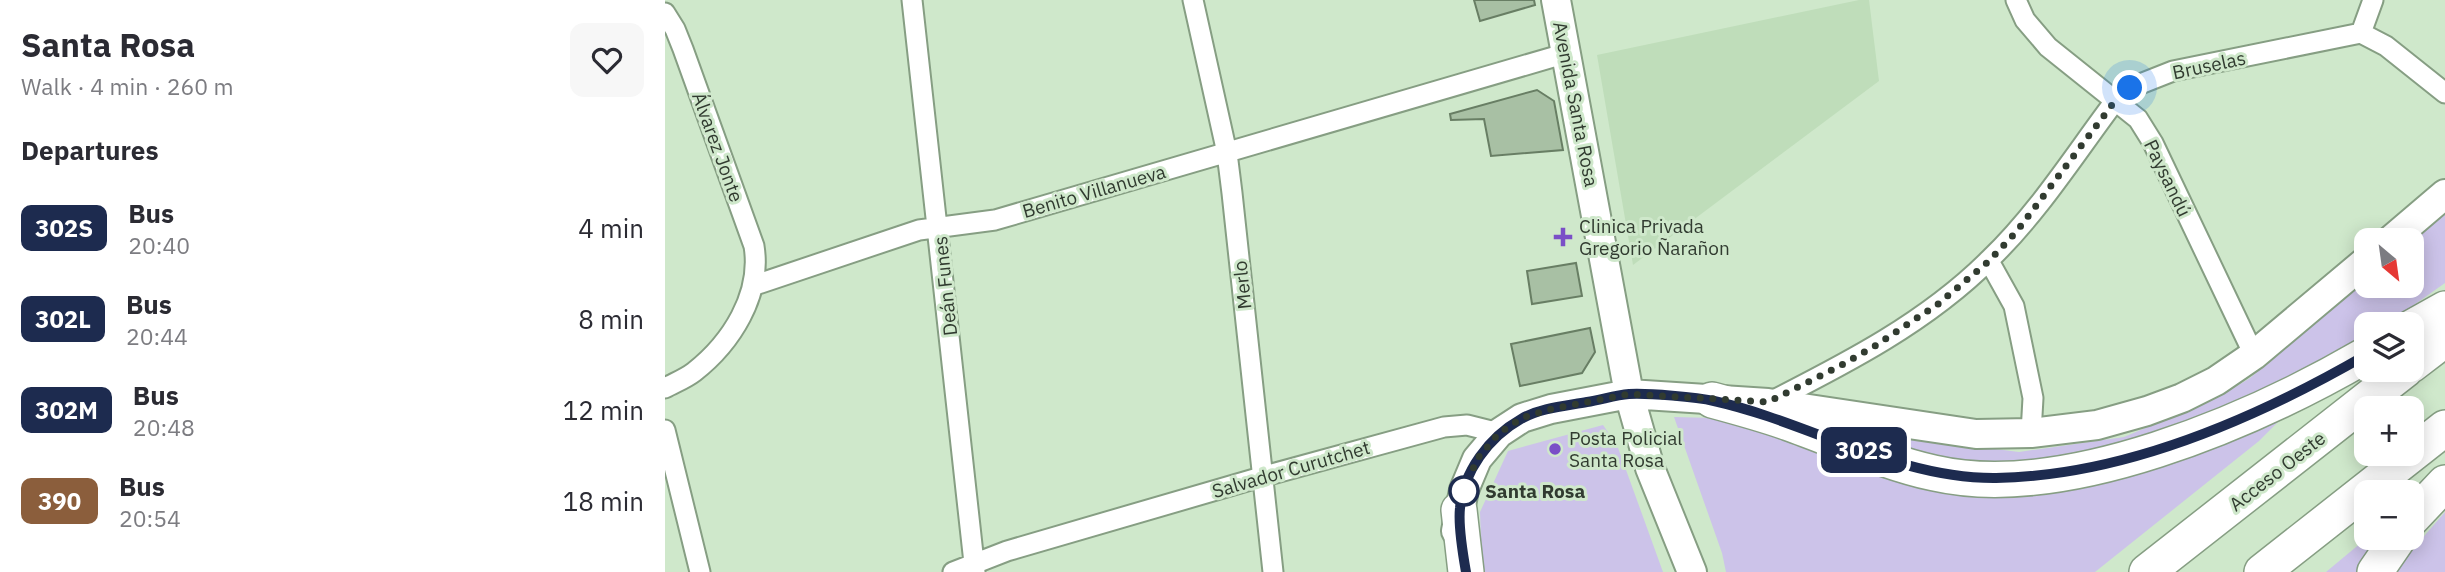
<!DOCTYPE html>
<meta charset="utf-8">
<style>
body{margin:0;font-family:"IBM Plex Sans",sans-serif;background:#f7f7f7;color:#2b2b33;height:100vh;display:flex;flex-direction:column;font-size:26px;white-space:nowrap}
*{box-sizing:border-box;margin:0}
p{font-size:23px;color:#7c7c81}
.icon{flex:none;width:38px;height:38px;fill:none;stroke:currentColor;stroke-width:2;stroke-linecap:round;stroke-linejoin:round}
.map{position:relative;flex:1;overflow:hidden}
.sheet{display:flex;flex-direction:column;background:#fff;width:665px}
.sheet>*{flex:none}
.badge{padding:0 14px;border-radius:10px;font-size:24px;line-height:46px}
.needle{width:46px;rotate:151deg}
.tools{position:absolute;left:1689px;top:228px;display:grid;gap:14px}
.tools a{display:grid;place-items:center;width:70px;height:70px;border-radius:14px;background:#fff;box-shadow:0 4px 18px #0003;font-size:35px}
.you{position:absolute;width:35px;height:35px;margin:-18px;border:5px solid #fff;border-radius:50%;background:#1a73e8;box-shadow:0 0 0 10px #1a73e833}
.map>.badge{position:absolute;translate:-50% -50%;box-shadow:0 0 0 4px #fff}
h2{padding:0 21px;font-size:26px;line-height:63px}
.round{display:grid;place-items:center;flex:none;width:74px;height:74px;border-radius:14px;background:#f7f7f7}
.headline{display:flex;align-items:center;justify-content:space-between;height:119px;padding:0 21px}
h1{font-size:33px;font-weight:700;line-height:52px}
ul{padding:0;list-style:none}
li{display:flex;align-items:center;gap:21px;height:91px;padding:0 21px}
li div{flex:1}
li b{display:block;font-size:26px}
li em{font-style:normal}
li .badge{min-width:77px;font-weight:700;text-align:center}
main{display:flex;flex:1;min-height:0}
.map>svg:first-child{display:block}
.built{fill:#bfddba}
.green{fill:#ccc3e9}
.building{fill:#a8c0a4;stroke:#687e64;stroke-width:2}
.lines{fill:none;stroke-linecap:round;stroke-linejoin:round}
.street-casing{stroke:#869e83;stroke-width:23}
.secondary-casing{stroke:#869e83;stroke-width:32}
.highway-casing{stroke:#869e83;stroke-width:38}
.street{stroke:#fff;stroke-width:19}
.secondary{stroke:#fff;stroke-width:28}
.highway{stroke:#fff;stroke-width:35}
.line-casing{stroke:#fff;stroke-width:16}
.line{stroke:#1d2b4f;stroke-width:10}
.walk{stroke:#313b30;stroke-width:7;stroke-dasharray:0 12.6}
.poi-dot{fill:#7a4fc7;stroke:#cfe8cb;stroke-width:2.5}
.stop-dot{fill:#fff;stroke:#1d2b4f;stroke-width:3.5}
.labels{text-anchor:middle;stroke-width:6;stroke-linejoin:round;paint-order:stroke}
.street-label{font-size:19px;fill:#313b30;stroke:#cfe8cb}
.poi-label{font-size:19px;fill:#313b30;stroke:#cfe8cb;text-anchor:start}
.stop-label{font-size:19px;font-weight:bold;fill:#313b30;stroke:#cfe8cb;text-anchor:start}
</style>
<main>
<section class="sheet">
<div class="headline"><div><h1>Santa Rosa</h1><p>Walk · 4 min · 260 m</p></div><a class="round"><svg class="icon" aria-label="heart" viewBox="0 0 24 24"><path d="M12 20l-8-8c-3-5 5-10 8-4 3-6 11-1 8 4z"/></svg></a></div>
<h2>Departures</h2>
<ul>
<li><span class="badge" style="background:#1d2b4f;color:#fff">302S</span><div><b>Bus</b><p>20:40</p></div><em>4 min</em></li>
<li><span class="badge" style="background:#1d2b4f;color:#fff">302L</span><div><b>Bus</b><p>20:44</p></div><em>8 min</em></li>
<li><span class="badge" style="background:#1d2b4f;color:#fff">302M</span><div><b>Bus</b><p>20:48</p></div><em>12 min</em></li>
<li><span class="badge" style="background:#8b5e3c;color:#fff">390</span><div><b>Bus</b><p>20:54</p></div><em>18 min</em></li>
</ul>
</section>
<div class="map">
<svg width="1780" height="572" viewBox="0 0 1780 572">
<rect width="100%" height="100%" fill="#cfe8cb"/>
<!-- built -->
<path class="built" d="M1194,0H1204L1214,81L968,265L932,55Z"/>
<!-- green -->
<path class="green" d="M1780,213V283L1722,324H1701V338L1648,375L1420,458L1312,467L1163,428L1354,452L1459,437L1554,397L1585,378L1701,280V285H1746L1747,241Z
M1009,417L1049,418L1298,488L1617,418L1594,441L1430,572H1061L1057,553Z
M938,425L952,445L998,572H817L815,512L843,451Z
M1780,512V572H1728Z
M1703,537H1723L1697,572H1661Z"/>
<!-- building -->
<path class="building" d="M809,0H869L870,5L815,21Z
M872,90L889,101L898,150L826,156L819,119L786,120L785,114Z
M911,263L917,296L867,304L862,271Z
M925,328L930,352L917,373L855,386L846,344Z"/>
<g class="lines">
<defs>
<path id="street" d="M247,0L310,572
M528,0L562,153L567,193L608,572
M1351,0L1360,20L1383,47L1473,119L1488,143L1589,355
M0,13L10,29L18,49L89,246C97,295 66,343 29,372C20,379 9,383 0,388
M1696,33L1721,46L1780,93
M1696,33L1708,0
M1324,261L1349,306L1368,398L1366,433
M90,285L254,230L330,220L902,53
M1103,403C1182,363 1262,322 1325,259C1373,213 1410,154 1450,101L1465,88L1508,71L1696,33
M0,430L35,572
M288,572L342,551L596,477L779,427L802,425L834,433"/>
<path id="secondary" d="M891,0L964,394L985,468L1027,572
M1726,240L1780,194
M791,531L799,490L812,459L834,433L857,418L886,409L964,394L1103,403L1311,434L1366,433L1432,425L1482,411L1517,398L1551,381L1589,355L1701,261"/>
<path id="highway" d="M1746,328L1780,309
M1746,365L1780,339
M1047,400C1073,407 1099,414 1124,423C1169,439 1222,463 1269,473C1400,503 1589,420 1701,355
M794,510L801,572
M1746,519L1780,483
M1482,572L1741,369
M1597,572L1780,428
M1710,572L1734,537"/>
</defs>
<!-- street casing -->
<use href="#street" class="street-casing"/>
<!-- secondary casing -->
<use href="#secondary" class="secondary-casing"/>
<!-- highway casing -->
<use href="#highway" class="highway-casing"/>
<!-- street -->
<use href="#street" class="street"/>
<!-- secondary -->
<use href="#secondary" class="secondary"/>
<!-- highway -->
<use href="#highway" class="highway"/>
</g>
<g class="lines">
<defs>
<path id="line" d="M801,572C798,555 793,526 795,508C798,472 824,437 856,419C875,408 900,406 922,402C936,400 950,395 964,394C984,393 1031,397 1049,401C1144,422 1232,479 1331,478C1458,476 1592,418 1701,355"/>
</defs>
<!-- line casing -->
<use href="#line" class="line-casing"/>
<!-- line -->
<use href="#line" class="line"/>
<!-- walk -->
<path class="walk" d="M799,491L812,459L834,433L857,418L886,409L964,394L1103,402L1175,366L1210,346L1273,304L1324,261L1352,231L1450,101L1465,88"/>
</g>
<!-- markers -->
<g class="poi-dot">
<path d="M894.5 226.5h7v7h7v7h-7v7h-7v-7h-7v-7h7z"/>
<circle cx="890" cy="449" r="7"/>
</g>
<circle class="stop-dot" cx="799" cy="491" r="14"/>
<g class="labels">
<!-- street labels -->
<g class="street-label">
<text transform="translate(1544 65) rotate(-12)" y="7">Bruselas</text>
<text transform="translate(911 104) rotate(79)" y="7">Avenida Santa Rosa</text>
<text transform="translate(53 147) rotate(70)" y="7">Álvarez Jonte</text>
<text transform="translate(1503 178) rotate(64)" y="7">Paysandú</text>
<text transform="translate(429 191) rotate(-16)" y="7">Benito Villanueva</text>
<text transform="translate(577 285) rotate(-96)" y="7">Merlo</text>
<text transform="translate(280 286) rotate(-96)" y="7">Deán Funes</text>
<text transform="translate(626 469) rotate(-16)" y="7">Salvador Curutchet</text>
<text transform="translate(1612 471) rotate(-38)" y="7">Acceso Oeste</text>
</g>
<!-- poi labels -->
<g class="poi-label">
<text x="914" y="233">Clinica Privada<tspan x="914" dy="22">Gregorio Ñarañon</tspan></text>
<text x="904" y="445">Posta Policial<tspan x="904" dy="22">Santa Rosa</tspan></text>
</g>
<!-- stop labels -->
<g class="stop-label">
<text x="820" y="498">Santa Rosa</text>
</g>
</g>
</svg>
<div class="tools">
<a><svg class="needle" viewBox="-14 -14 28 28"><path d="M0-13l5 13h-10z" fill="#e53935"/><path d="M0 13l5-13h-10z" fill="#7c7c81"/></svg></a>
<a><svg class="icon" aria-label="layers" viewBox="0 0 24 24"><path d="M12 4l9 5-9 5-9-5zM3 14l9 5 9-5"/></svg></a>
<a>+</a>
<a>−</a>
</div>
<div class="you" style="left:1465px;top:88px"></div>
<b class="badge" style="left:1199px;top:450px;background:#1d2b4f;color:#fff">302S</b>
</div>
</main>
